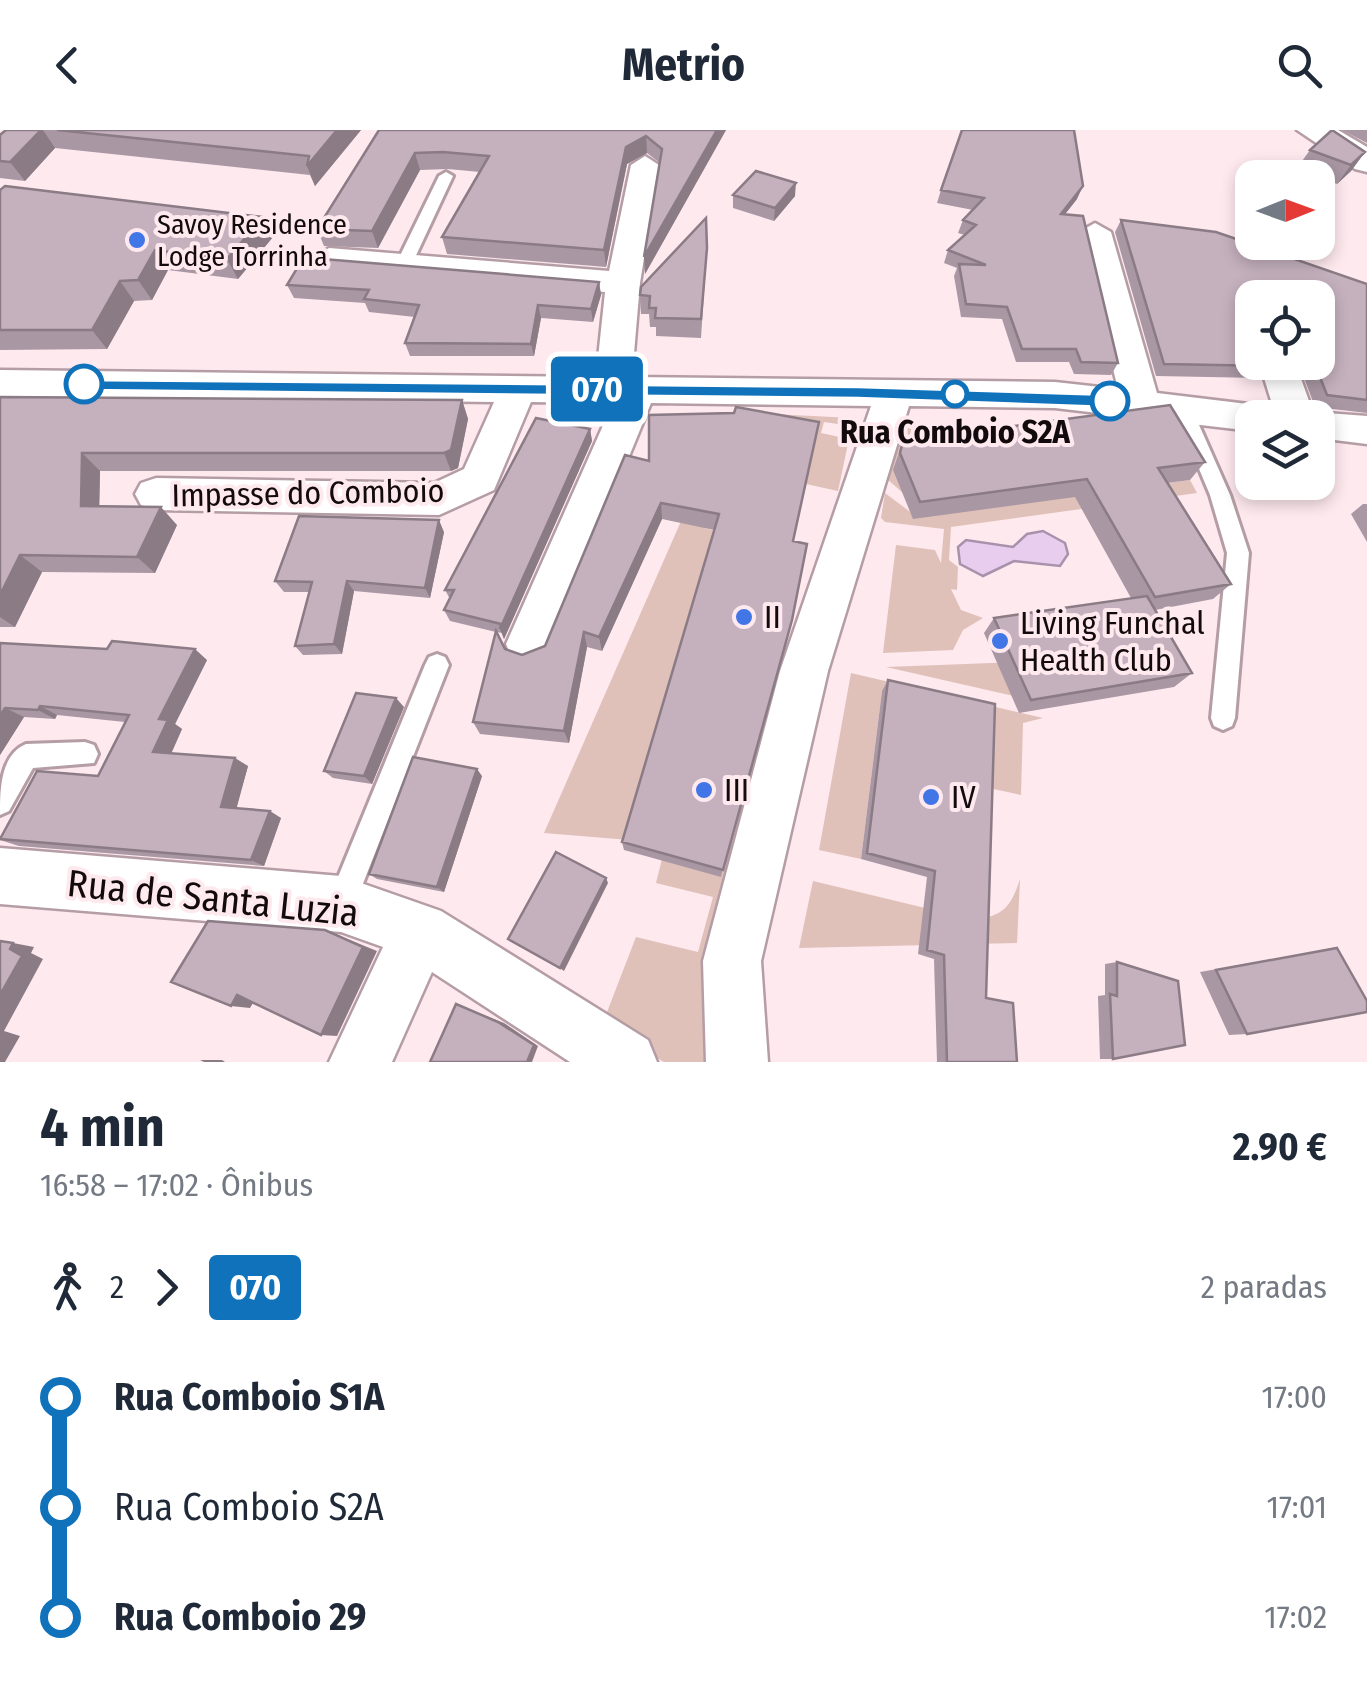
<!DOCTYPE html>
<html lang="pt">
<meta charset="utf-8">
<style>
body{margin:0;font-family:"Fira Sans Condensed",sans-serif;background:#f6f6f7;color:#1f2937;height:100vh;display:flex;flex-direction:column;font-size:38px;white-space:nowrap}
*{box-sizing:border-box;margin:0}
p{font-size:32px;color:#747a83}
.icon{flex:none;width:55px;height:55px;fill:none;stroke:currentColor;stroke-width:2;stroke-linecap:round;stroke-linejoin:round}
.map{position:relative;height:932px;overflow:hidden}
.panel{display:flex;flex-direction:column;background:#fff;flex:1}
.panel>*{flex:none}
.badge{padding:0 20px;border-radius:8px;font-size:35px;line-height:65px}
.needle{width:65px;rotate:89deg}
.controls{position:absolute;left:1235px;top:30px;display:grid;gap:20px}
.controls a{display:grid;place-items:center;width:100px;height:100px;border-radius:20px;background:#fff;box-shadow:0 5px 15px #0003;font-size:50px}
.map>.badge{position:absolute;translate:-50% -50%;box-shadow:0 0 0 5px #fff}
.legs{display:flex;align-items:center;gap:15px;height:110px;padding:0 40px;font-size:32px}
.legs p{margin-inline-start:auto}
.headline{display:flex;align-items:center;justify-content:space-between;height:170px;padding:0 40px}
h1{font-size:55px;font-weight:700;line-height:75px}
ul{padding:0 40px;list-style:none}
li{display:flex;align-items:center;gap:35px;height:110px;font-size:38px}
li i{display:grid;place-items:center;width:15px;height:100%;margin:0 12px;background:currentColor}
li i::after{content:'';width:25px;height:25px;margin:-12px;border:8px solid;border-radius:50%;background:#fff}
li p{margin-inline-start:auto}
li:first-child i{background:linear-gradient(#0000 50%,currentColor 0)}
li:last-child i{background:linear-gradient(currentColor 50%,#0000 0)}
header{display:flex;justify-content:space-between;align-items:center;height:130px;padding:0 40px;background:#fff;font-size:45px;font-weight:700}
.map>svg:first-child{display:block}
.green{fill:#dfc1ba}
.water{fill:#e8cdef;stroke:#a892ab;stroke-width:2.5}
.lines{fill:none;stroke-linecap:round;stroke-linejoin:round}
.lane-casing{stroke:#b59da5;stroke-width:6}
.street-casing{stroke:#b59da5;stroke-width:5}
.secondary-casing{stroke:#b59da5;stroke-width:5}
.lane{fill:#fff;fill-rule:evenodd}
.street{fill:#fff;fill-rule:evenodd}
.secondary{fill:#fff;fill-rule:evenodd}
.wall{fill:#a997a3}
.shaded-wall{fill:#8a7b85}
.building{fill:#c5b0be;stroke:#8a7b85;stroke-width:2.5}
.line-1{fill:#1072ba;stroke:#fff;stroke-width:2.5}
.poi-dot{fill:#4275e6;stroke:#fee9ef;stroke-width:4}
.stop-1-dot{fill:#fff;stroke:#1072ba;stroke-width:5}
.labels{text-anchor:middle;stroke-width:8;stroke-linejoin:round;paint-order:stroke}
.far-poi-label{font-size:28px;fill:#120a0d;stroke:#fee9ef;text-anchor:start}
.stop-label{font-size:32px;font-weight:bold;fill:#120a0d;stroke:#fee9ef}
.street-label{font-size:32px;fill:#120a0d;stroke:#fee9ef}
.poi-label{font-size:32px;fill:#120a0d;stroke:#fee9ef;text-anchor:start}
.near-street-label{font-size:38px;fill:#120a0d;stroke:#fee9ef}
</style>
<header><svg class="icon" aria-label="back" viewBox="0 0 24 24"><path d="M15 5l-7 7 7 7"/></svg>Metrio<svg class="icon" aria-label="search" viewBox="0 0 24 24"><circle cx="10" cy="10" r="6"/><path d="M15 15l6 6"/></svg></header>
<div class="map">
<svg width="1367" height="932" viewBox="0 0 1367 932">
<rect width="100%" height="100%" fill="#fee9ef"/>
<!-- green -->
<path class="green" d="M729,282L853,288L851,296L824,292L821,303L849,309L838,361L806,354L815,310L736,295L704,398L719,402L637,689L761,721L717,932H664L602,895L636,807L698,822L713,767L656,753L666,713L544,703Z
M949,293L959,320L911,370L887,349L893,294Z
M1190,350L1197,363L951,397L949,430L958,437L957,460L951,459L961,480L983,488L963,500L953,520L883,523L896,415L935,420L941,433L944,399L885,392L881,388L885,363L917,387Z
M1018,532L1036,571L886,537Z
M851,543L1043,588L1023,593L1021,665L984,657L882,561L861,729L819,720Z
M1020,749L1017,813L799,818L813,751L971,789C1002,788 1011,777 1020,749Z"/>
<!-- water -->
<path class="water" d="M1043,401L1065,413L1068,424L1060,436L1014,431L983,446L960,434L958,417L966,410L1013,417L1027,404Z"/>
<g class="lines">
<defs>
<path id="lane" d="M446,42L453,46L412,134L410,138H398L396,134L439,46Z
M1183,272L1192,279L1230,365L1249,423L1235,588L1232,596L1223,600L1214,596L1211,588L1227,423L1210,365L1174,279Z
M437,524L445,527L449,535L351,784L341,788L331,784L327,774L425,535L429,527Z
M85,612L94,615L98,624L94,633L33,638L9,681L0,685C0,660 0,625 26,614Z"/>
<path id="street" d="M645,26L659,35L640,153L632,247L1055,252L1118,259L1079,102L1095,93L1111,102L1157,263L1273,277L1259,232H1295L1313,282L1367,286V314L1318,308V288H1252V301L1055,278L909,276L828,541L761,831L768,932H706L703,831L780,541L871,276L651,273L552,514L546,529L529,535L512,529L506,514L613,273L531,272L494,360L439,385L156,380L141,375L135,364L141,353L156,348L434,353L464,339L494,272L0,266V240L596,247L605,162L329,138L313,128L329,118L609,141L631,35Z
M0,718L341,746L441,781L648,910L657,932H570L432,842L392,932H329L383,817L341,802L0,774Z"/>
<path id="secondary" d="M1297,0H1338L1367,17V42L1355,39Z"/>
</defs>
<!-- lane casing -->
<use href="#lane" class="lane-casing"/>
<!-- street casing -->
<use href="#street" class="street-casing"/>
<!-- secondary casing -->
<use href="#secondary" class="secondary-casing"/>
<!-- lane -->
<use href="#lane" class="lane"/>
<!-- street -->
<use href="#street" class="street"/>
<!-- secondary -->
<use href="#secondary" class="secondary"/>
</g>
<!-- wall -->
<path class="wall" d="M6,0H361L315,56L310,45L55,18L25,51L0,48V5Z
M379,0H726L645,144L660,33L647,23L627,34L606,137L447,124L442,107L480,42L448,39L420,40L378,118L324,116L317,99Z
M1342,0H1367V13Z
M1310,20L1365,22L1351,41L1337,54L1297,38Z
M0,60L263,87L273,107L238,149L168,140L152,170L134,171L107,219L0,220Z
M941,60L1077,69L1065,84L1118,233L1111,245L1074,244L1069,232H1016L1002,189L961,187L954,146L957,138L944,133L948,120L965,105L958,103L963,90L973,80L937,73Z
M733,65L795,66L774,91L733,78Z
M1121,90L1367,154V283L1315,277L1298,232H1318V168L1252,232L1270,236L1260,248L1156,246L1115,102Z
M707,118L701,208L656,206V197H650L649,184H641L640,165Z
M323,129L599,152L601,165L593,192L541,188L534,226H410L405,213L415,187L369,182L365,173L294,168L287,155Z
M0,267L462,270L468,289L458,338L451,341H100L99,376L177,395L155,443L42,442L15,497H0Z
M590,299L592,311L504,509L502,503L497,502L505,519L522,525L545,516L625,325L793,411L721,747L624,720L622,712L714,400L662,389L602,521L587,517L569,613L480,604L473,592L496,502L450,491L444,480L450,469L445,460Z
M903,311L1205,332L1190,350L1167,353L1231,454L1213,469L1155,480L1192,543L1174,557L1019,583L984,503L994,488L1131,468L1075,367L913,389L893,340Z
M1363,374H1367V412L1351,384Z
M444,402L430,468L354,461L342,524L303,525L295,516L309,462H284L275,451Z
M0,513L207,530L175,594L182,599L171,623L248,636L236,678L281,688L264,736L19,716L0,710L98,646L125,592L57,585L55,589L24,587L0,625Z
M888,550L986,868L1017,932H937L934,829L918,824L927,747L861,729L882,561Z
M404,577L372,654L333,648L324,641Z
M482,646L444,762L377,749L369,744Z
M1337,818L1247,904L1229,905L1200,842Z
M1117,832L1178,851L1113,929H1100L1098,866L1105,865V834Z"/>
<!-- shaded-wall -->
<path class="shaded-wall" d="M41,0H43L55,18L25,51L10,32Z
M337,0H361L315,56L307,36Z
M717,0H726L645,144L644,127Z
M646,6L647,23L627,34L606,137L604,120L626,17Z
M1365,22L1351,41L1337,54L1351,35Z
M415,23L420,40L378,118L372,101Z
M796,53L795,66L774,91L775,78Z
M1083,56L1077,69L1055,97L1061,84Z
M263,87L273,107L238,149L227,129Z
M155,120L168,140L152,170L138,150Z
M120,151L134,171L107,219L92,200Z
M599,152L601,165L593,192L591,179Z
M538,175L541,188L534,226L531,214Z
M462,270L468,289L458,338L451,341L444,323Z
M590,299L592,311L504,509L500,499Z
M82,323L100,341L99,393L81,376Z
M661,373L662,389L602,521L599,507Z
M161,377L177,395L155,443L137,427Z
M439,390L444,402L430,468L425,458Z
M20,425L42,442L15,497L0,487V465Z
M347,451L354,461L342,524L334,514Z
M584,502L587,517L569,613L564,601Z
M195,519L207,530L175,594L182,599L168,631L153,622L159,589Z
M396,568L404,577L372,654L364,646Z
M40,576L57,585L55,589L38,580Z
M5,578L24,587L0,625V586Z
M235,628L248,636L235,684L221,677Z
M477,639L482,646L444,762L437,757Z
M270,681L281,688L264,736L251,730Z
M606,748L608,753L564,841L560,838Z
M325,800L377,821L337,906L321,905Z
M13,813L34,817L31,823L43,829L4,901L20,906L5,932H0V865L10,819Z
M237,865L256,868L250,878L231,876Z
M456,874L504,893L538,916L532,932H527Z
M200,930H222L225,932H204Z"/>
<!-- building -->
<path class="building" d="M6,0H41L10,32L0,31V5Z
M57,0H337L307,36L309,26Z
M379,0H717L644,127L662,19L646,6L626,17L604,120L442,107L489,26L443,22L415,23L372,101L317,99Z
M962,0H1074L1083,56L1061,84L1083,86L1118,233L1081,232L1076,219H1022L1007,177L966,174L959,134L986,135L948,120L976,95L963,90L984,68L941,60Z
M1332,0L1365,22L1351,35L1310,20Z
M756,41L796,53L775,78L733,65Z
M5,56L263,87L227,129L155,120L138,150L120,151L92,200H0V60Z
M706,88L707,118L701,189L655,188L656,178H649L650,166L640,165L641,157Z
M1121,90L1216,102L1367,154V270L1327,265L1314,232H1318V168H1252V232H1269L1270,236L1164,234Z
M308,120L323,129L599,152L591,179L538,175L531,214L405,213L419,175L364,169L369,160L287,155Z
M0,267L462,270L451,320L444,323H82L81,376L161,377L137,427L20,425L0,465Z
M1170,275L1205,332L1158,338L1231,454L1155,467L1087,349L920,372L900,323L903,311Z
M736,277L819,292L793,411L807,414L792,490L723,740L622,712L719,384L661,373L599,507L584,502L564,601L473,592L496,501L505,519L522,525L545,516L625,325L649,331V285L734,283Z
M536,288L590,299L500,499L501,494L444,480L454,460H445Z
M299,386L439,390L425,458L347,451L334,514L295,516L312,452L275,451Z
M1147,466L1192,543L1031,570L994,488Z
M112,511L195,519L159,589L168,590L153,622L235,628L221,677L270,681L251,730L0,709L37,641L98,646L129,585L40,576L38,580L5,578L0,586V513L107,519Z
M888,550L995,574L986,868L1013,873L1017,932H947L944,825L927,820L935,741L867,723Z
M356,563L396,568L364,646L324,641Z
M413,627L477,639L437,757L369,744Z
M556,722L606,748L560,838L508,809Z
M208,791L325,800L363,817L321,905L237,865L231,876L171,852Z
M0,811L13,813L10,819L22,826L0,865Z
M1337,818L1367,871V882L1247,904L1216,840Z
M1117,832L1178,851L1185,915L1113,929L1110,864L1117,866Z
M456,874L498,892L534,915L527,932H430Z"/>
<!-- line-1 -->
<path class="line-1" d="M79,250L858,257L1110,265L1118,271L1110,277L858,268L84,260L79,258Z"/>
<!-- markers -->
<g class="poi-dot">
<circle cx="137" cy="110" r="10"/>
<circle cx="744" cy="487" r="10"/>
<circle cx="1000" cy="511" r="10"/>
<circle cx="704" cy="660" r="10"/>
<circle cx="931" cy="667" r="10"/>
</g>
<g class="stop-1-dot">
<circle cx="84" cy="254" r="18"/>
<circle cx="955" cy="264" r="12"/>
<circle cx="1110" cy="271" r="18"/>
</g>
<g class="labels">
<!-- far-poi labels -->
<g class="far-poi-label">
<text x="157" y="104">Savoy Residence<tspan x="157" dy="32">Lodge Torrinha</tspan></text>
</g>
<!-- stop labels -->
<g class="stop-label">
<text x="955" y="313">Rua Comboio S2A</text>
</g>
<!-- street labels -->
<g class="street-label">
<text transform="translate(308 363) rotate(-1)" y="11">Impasse do Comboio</text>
</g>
<!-- poi labels -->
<g class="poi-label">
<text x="764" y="498">II</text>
<text x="1020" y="504">Living Funchal<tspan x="1020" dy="37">Health Club</tspan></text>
<text x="724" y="671">III</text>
<text x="951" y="678">IV</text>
</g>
<!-- near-street labels -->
<g class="near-street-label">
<text transform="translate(213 768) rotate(6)" y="13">Rua de Santa Luzia</text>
</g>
</g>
</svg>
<div class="controls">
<a><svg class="needle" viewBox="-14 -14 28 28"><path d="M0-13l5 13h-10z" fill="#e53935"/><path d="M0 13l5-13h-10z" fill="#747a83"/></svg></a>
<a><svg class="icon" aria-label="locate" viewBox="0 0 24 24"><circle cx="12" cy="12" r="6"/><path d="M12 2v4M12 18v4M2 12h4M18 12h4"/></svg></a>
<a><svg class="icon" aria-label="layers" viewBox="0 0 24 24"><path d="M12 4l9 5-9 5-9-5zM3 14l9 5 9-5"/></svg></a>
</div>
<b class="badge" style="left:597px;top:259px;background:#1072ba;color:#fff">070</b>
</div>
<section class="panel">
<div class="headline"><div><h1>4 min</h1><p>16:58 – 17:02 · Ônibus</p></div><b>2.90 €</b></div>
<div class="legs"><svg class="icon" aria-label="walk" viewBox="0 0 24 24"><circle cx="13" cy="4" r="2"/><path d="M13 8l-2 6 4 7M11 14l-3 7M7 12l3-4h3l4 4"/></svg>2<svg class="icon" aria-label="forward" viewBox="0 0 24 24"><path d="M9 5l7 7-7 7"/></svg><b class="badge" style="background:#1072ba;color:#fff">070</b><p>2 paradas</p></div>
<ul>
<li><i style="color:#1072ba"></i><b>Rua Comboio S1A</b><p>17:00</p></li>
<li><i style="color:#1072ba"></i><span>Rua Comboio S2A</span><p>17:01</p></li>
<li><i style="color:#1072ba"></i><b>Rua Comboio 29</b><p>17:02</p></li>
</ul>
</section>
